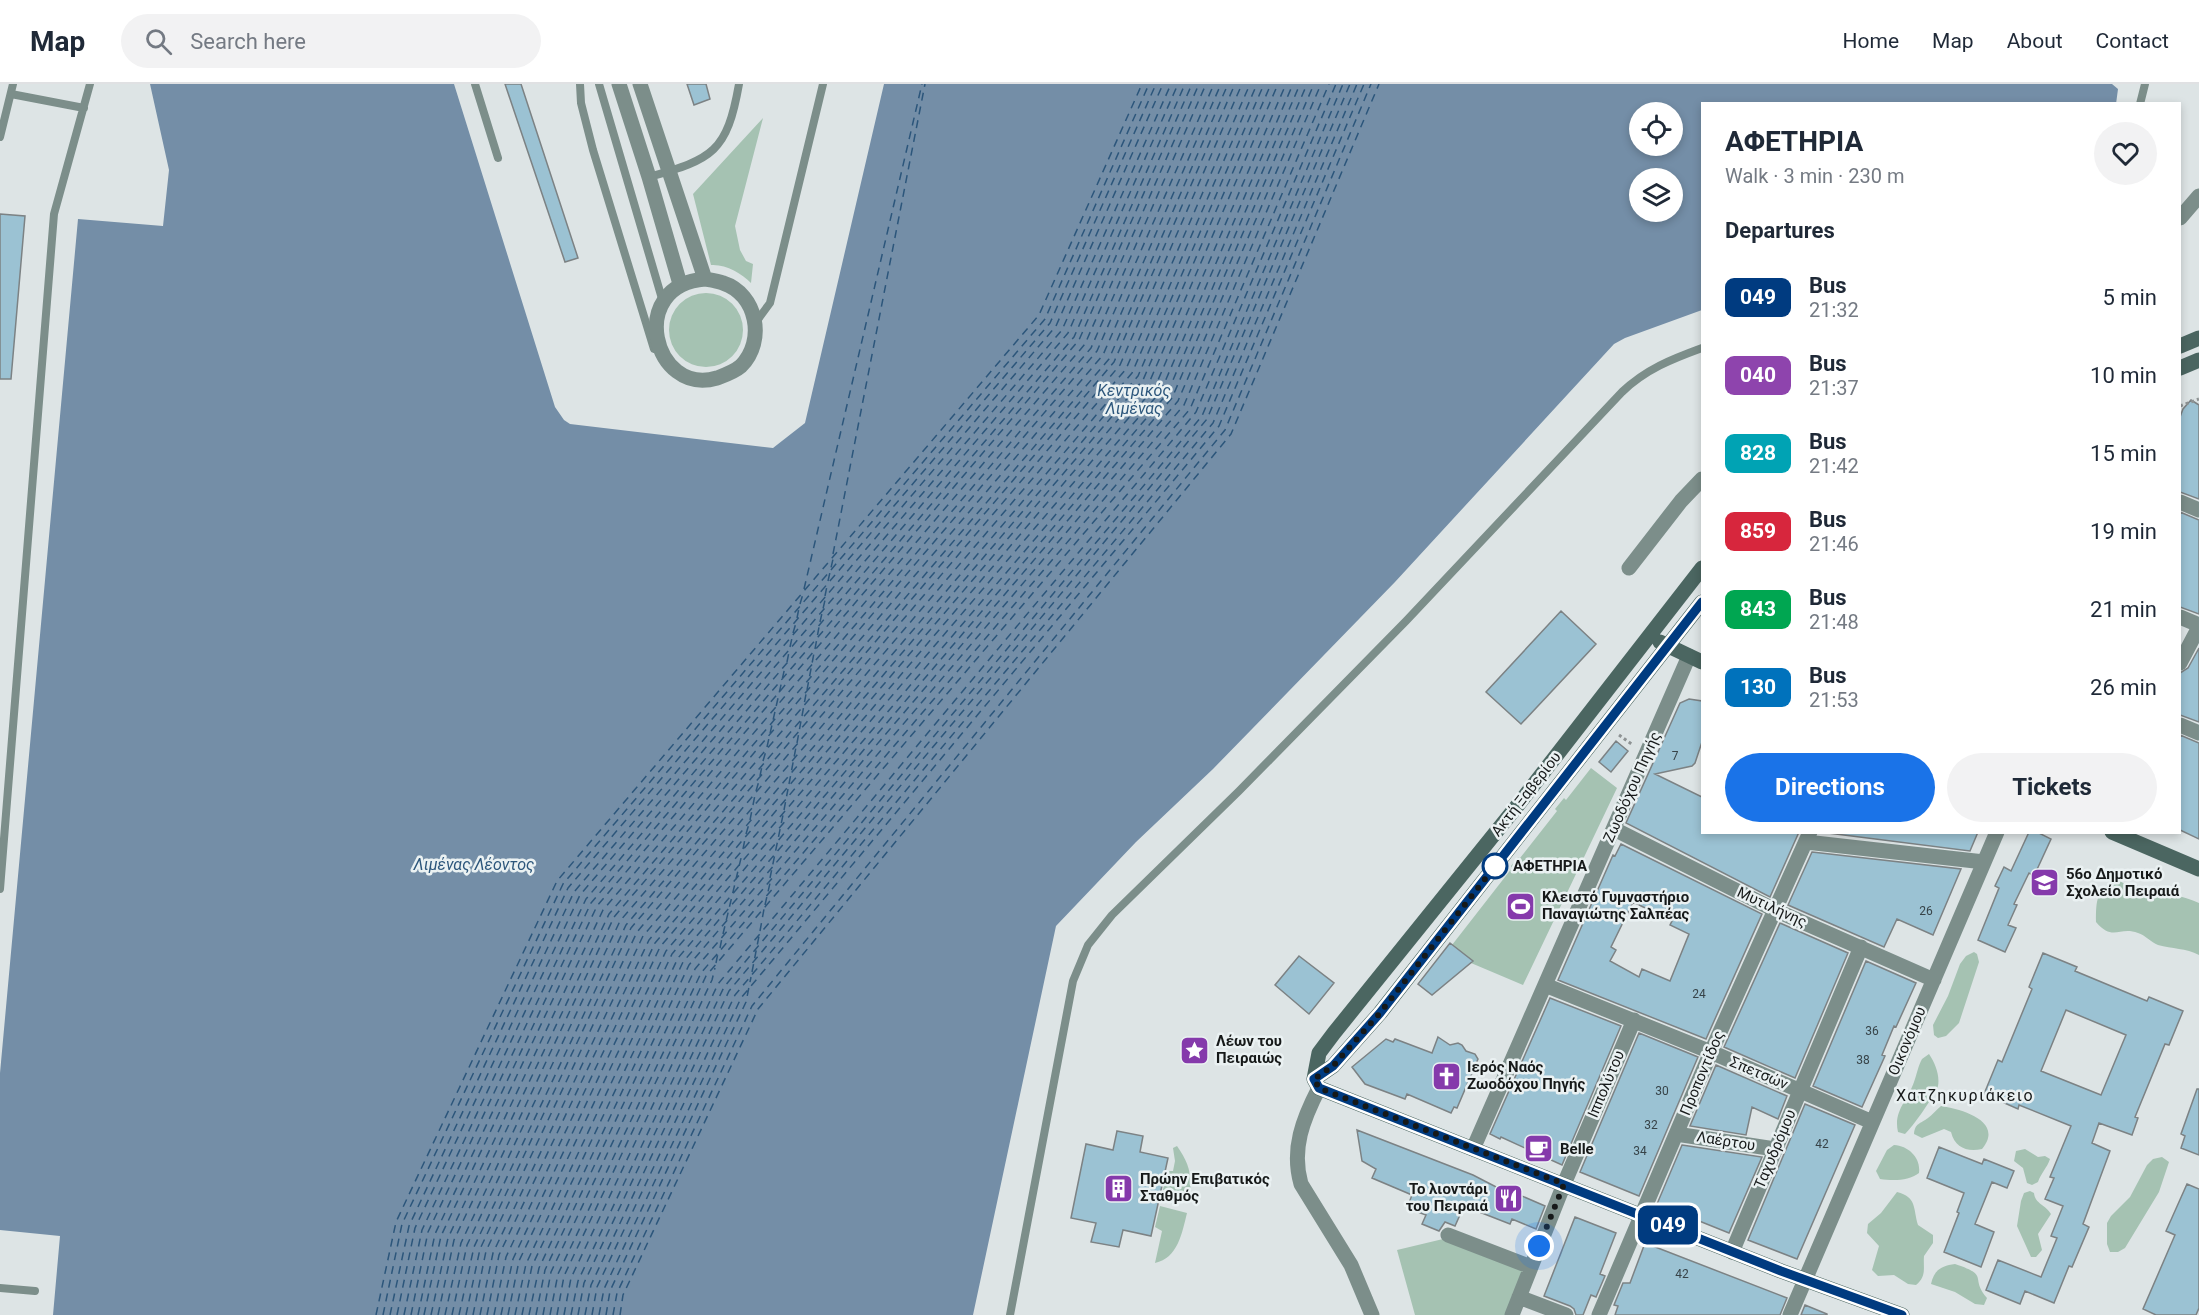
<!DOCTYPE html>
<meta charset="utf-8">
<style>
body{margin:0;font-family:Roboto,sans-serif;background:#f2f2f3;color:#1f2937;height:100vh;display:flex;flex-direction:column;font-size:22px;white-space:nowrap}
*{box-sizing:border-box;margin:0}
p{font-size:20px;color:#747a83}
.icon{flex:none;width:33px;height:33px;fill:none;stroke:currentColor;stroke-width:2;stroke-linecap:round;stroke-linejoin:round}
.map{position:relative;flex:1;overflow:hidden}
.drawer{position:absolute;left:1701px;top:18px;width:480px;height:732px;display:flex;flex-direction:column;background:#fff;border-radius:0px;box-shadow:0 3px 9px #0003}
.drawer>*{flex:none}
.badge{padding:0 12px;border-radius:9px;font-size:21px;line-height:39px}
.tools{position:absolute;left:1629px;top:18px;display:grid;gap:12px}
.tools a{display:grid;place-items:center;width:54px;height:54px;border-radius:50%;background:#fff;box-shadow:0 3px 9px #0003;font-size:30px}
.you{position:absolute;width:30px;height:30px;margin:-15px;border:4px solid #fff;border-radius:50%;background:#1a73e8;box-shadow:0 0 0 9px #1a73e833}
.map>.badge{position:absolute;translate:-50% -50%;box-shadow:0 0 0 3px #fff}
h2{padding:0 24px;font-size:22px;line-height:54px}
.round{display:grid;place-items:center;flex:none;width:63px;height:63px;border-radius:32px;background:#f2f2f3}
.overview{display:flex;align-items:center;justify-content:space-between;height:102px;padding:0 24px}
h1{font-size:28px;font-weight:700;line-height:45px}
.primary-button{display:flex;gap:12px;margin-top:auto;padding:12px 24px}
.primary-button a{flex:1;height:69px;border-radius:36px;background:#1a73e8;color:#fff;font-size:24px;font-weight:700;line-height:69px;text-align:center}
.primary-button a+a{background:#f2f2f3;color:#1f2937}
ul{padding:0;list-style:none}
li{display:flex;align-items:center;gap:18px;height:78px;padding:0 24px}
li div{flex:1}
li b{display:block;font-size:22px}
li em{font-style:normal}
li .badge{min-width:66px;font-weight:700;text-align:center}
header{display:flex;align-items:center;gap:36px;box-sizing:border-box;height:84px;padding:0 30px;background:#fff;border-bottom:2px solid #e0e1e3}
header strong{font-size:28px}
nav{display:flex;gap:33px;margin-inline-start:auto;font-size:21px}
.search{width:420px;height:54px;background:#f2f2f3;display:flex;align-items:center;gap:15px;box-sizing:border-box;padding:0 21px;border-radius:33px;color:#747a83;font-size:22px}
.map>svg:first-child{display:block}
.green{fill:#a5c2b2}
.water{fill:#748ea7;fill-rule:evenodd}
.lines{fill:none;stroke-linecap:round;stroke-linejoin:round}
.ferry{stroke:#2c567b;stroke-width:1.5;stroke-dasharray:8 6;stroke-linecap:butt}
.building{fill:#9bc2d3;stroke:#7c8284;stroke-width:1.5;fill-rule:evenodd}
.path{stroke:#8e9394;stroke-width:3;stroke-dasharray:3 3;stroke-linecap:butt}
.lane{stroke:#7c8e8a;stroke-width:8}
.street{stroke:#7c8e8a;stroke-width:15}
.secondary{stroke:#4b6661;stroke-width:15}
.line-casing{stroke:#fff;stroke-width:14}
.line{stroke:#003b80;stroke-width:9}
.walk{stroke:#161919;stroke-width:6;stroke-dasharray:0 10.8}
.stop-dot{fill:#fff;stroke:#003b80;stroke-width:3}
.labels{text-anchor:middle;stroke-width:5;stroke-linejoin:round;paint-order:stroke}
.number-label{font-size:12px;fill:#374348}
.street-label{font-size:15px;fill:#161919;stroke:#eaf1f2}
.stop-label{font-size:15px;font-weight:bold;fill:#161919;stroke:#eaf1f2;text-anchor:start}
.poi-label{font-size:15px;font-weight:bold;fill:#161919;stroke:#eaf1f2;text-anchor:start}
.water-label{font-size:16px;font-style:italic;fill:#2c567b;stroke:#eaf1f2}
.neighbourhood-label{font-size:16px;letter-spacing:1.5px;fill:#161919;stroke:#eaf1f2}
</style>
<header>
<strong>Map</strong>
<div class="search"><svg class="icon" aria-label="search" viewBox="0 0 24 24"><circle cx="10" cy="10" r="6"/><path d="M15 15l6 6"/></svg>Search here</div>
<nav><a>Home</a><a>Map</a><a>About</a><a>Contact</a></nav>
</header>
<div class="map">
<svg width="2199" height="1231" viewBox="0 0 2199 1231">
<rect width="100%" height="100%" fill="#dde4e5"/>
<!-- green -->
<path class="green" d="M763,34L735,142L740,166L746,177L753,180L751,199C741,189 726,180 711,181L693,110Z
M669 246a37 37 0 1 1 74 0a37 37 0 1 1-74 0Z
M1591,684L1617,704L1523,901L1471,879L1452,861L1512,784L1511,782L1518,773L1520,774L1557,727L1555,725L1564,714L1566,716Z
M2118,796C2125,800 2131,804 2140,805C2144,805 2149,804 2154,805C2168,809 2185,813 2199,819V871C2186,864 2172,865 2158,861C2151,858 2145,851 2138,849C2119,842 2113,858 2096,838C2096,817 2096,804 2118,796Z
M1974,868L1977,870L1979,878L1959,939L1946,952L1938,954L1934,951L1933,941L1948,912L1960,880L1966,872Z
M1929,970C1935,979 1940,991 1938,1002C1935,1011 1912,1044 1905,1050L1898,1048C1893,1027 1908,1016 1914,998C1917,990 1918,982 1922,975Z
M1941,1022C1961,1025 2005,1037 1982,1065C1967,1068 1955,1064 1951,1048L1944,1045L1922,1054L1914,1050C1915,1039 1920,1040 1928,1034C1932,1031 1936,1026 1941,1022Z
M1894,1061C1909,1062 1921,1074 1919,1089C1909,1097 1893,1097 1880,1095L1876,1087L1887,1066Z
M1177,1062C1189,1079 1193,1092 1189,1113L1163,1106L1167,1087H1173L1175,1077L1173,1064Z
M2025,1065L2038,1073L2045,1072L2050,1075C2047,1084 2041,1089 2038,1098L2032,1101L2027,1099L2023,1084L2014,1077L2016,1067Z
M2162,1073L2169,1078L2159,1108L2125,1164L2118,1168H2110L2107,1160V1139L2111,1132L2130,1113L2147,1081L2153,1075Z
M2030,1107L2034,1109C2035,1120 2046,1121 2051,1130L2038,1150L2042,1166L2036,1173H2031L2017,1142L2021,1117L2024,1109Z
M1897,1108C1917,1113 1913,1124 1918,1141L1933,1151V1159L1924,1172C1923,1184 1927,1192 1916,1201L1908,1200L1894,1191L1878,1192L1872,1186L1879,1162L1867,1149L1868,1140L1881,1129Z
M1160,1122L1187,1129C1182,1149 1178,1174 1155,1179L1162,1147L1155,1143Z
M1443,1155L1523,1186L1506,1231H1415L1397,1166Z
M1955,1180C1991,1192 1969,1193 1987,1214L1984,1221L1975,1220L1955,1208L1931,1200C1934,1186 1941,1182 1955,1180Z"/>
<!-- water -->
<path class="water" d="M150,0H454L555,323L564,336L570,340L773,364L805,339L884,0H2112L2118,5L2116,20H1702V226L1625,254L1614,260L1395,498L1213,685L1136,758L1056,842L973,1231H53L60,1152L0,1146V989L78,135L163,142L169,86ZM1640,28H1672V62H1640ZM1640,94H1672V128H1640Z"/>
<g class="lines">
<!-- ferry -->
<path class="ferry" d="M833,470L925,0
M828,497L833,475
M804,505L922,0
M825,512L827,502
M800,520L803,510
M797,534L799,524
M820,538L825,516
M793,549L796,539
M790,563L792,554
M815,565L819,543
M787,578L789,568
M807,606L814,569
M802,632L806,610
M797,659L801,637
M767,663L785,583
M763,677L766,667
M760,692L762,682
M789,700L796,663
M756,707L759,697
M753,721L755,711
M784,726L788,705
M750,736L752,726
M746,750L749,740
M743,765L745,755
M770,794L783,731
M765,821L770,799
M760,847L764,825
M723,850L742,770
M720,864L722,854
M716,879L718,869
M752,888L759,852
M376,1231L396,1138L557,797L1039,231L1142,0
M383,1231L402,1140L563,800L1045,235L1149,0
M390,1231L409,1142L568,804L1050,239L1156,0
M397,1231L415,1144L574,808L1056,242L1163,0
M404,1231L422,1146L580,811L1062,246L1171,0
M411,1231L428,1148L586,815L1068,249L1178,0
M418,1231L435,1150L591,819L1074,253L1185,0
M424,1231L441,1152L597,822L1079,256L1192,0
M431,1231L448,1154L603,826L1085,260L1199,0
M438,1231L454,1156L609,830L1091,264L1206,0
M445,1231L461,1159L614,833L1097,267L1214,0
M452,1231L467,1161L620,837L1103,271L1221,0
M459,1231L474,1163L626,841L1109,275L1228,0
M466,1231L480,1165L631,844L1114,278L1235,0
M473,1231L486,1167L637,848L1120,281L1242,0
M480,1231L493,1169L643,852L1126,285L1250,0
M487,1231L499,1171L649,856L1132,289L1257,0
M494,1231L506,1173L655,859L1138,292L1264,0
M501,1231L513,1175L660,863L1143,296L1271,0
M508,1231L519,1177L666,867L1149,299L1278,0
M515,1231L526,1180L672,870L1155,303L1286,0
M522,1231L532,1182L678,874L1161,307L1293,0
M529,1231L539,1184L683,878L1167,310L1300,0
M536,1231L545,1186L689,881L1172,314L1307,0
M543,1231L551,1188L695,885L1178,317L1314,0
M550,1231L558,1190L701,889L1184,321L1321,0
M557,1231L564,1192L706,892L1190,325L1329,0
M564,1231L571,1194L712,896L715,884
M571,1231L578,1197L718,900L1196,328L1336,0
M578,1231L584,1199L724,903L1202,332L1343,0
M585,1231L591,1201L729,907L1207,335L1350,0
M592,1231L597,1203L735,911L1213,339L1357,0
M599,1231L604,1205L741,914L1219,342L1364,0
M606,1231L610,1207L746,918L751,893
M613,1231L617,1209L752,922L1225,346L1371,0
M620,1231L623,1211L758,925L1231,350L1379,0"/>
</g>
<!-- building -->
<path class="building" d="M505,0H521L578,174L565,178Z
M687,0H706L710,15L694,21Z
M0,130L25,132L11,295H0Z
M2191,316L2199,321V415L2180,408V333L2183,325Z
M2180,428L2199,436V530L2180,523Z
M1561,527L1596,560L1521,640L1486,608Z
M2199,564V638L2180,631V589L2188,584Z
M1689,615L1702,617V658L1695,679L1692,682L1655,690L1702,713V748H1799L1770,813L1626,739L1680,619Z
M2180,651L2199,659V755L2180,746Z
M1616,657L1628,667L1611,688L1599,678Z
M1820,748H1978L1970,767Z
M2029,748H2037L2051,755L2034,792L2029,789L2014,820L2017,821L2008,841L2016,844L2005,868L1978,856L1999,804L1995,802L2004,783L2011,787Z
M1621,760L1762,830L1706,955L1558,896L1613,771L1615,772ZM1633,818L1672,837L1670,841L1689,850L1670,897L1642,885L1639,893L1610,877L1616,866L1611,863Z
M1812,768L1961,785L1933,851L1897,835L1884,863L1788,821Z
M1780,839L1848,869L1795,994L1724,963Z
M1450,859L1473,877L1432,911L1418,900Z
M2043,869L2077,883L2075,887L2147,917L2149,913L2183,927L2169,961L2165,960L2135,1033L2138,1034L2132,1051L2099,1039L2092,1059L2110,1067L2083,1140L2089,1143L2072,1183L2069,1182L2054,1219L2025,1207L2020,1220L1986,1206L1998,1176L2041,1193L2057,1154L2051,1152L2063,1122L2045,1115L2054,1094L2050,1093L2071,1042L2019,1021L2018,1025L1984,1010L1998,976L2002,978L2032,905L2029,903ZM2066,926L2126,951L2101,1011L2041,987Z
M1299,872L1334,899L1309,930L1275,901Z
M1866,877L1916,899L1896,943L1894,942L1882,971L1885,972L1862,1023L1813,1002Z
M1550,914L1621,942L1562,1081L1501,1053L1500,1055L1490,1050Z
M1639,949L1698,973L1639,1112L1580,1088Z
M1438,953L1450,961L1458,959L1462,961L1466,967L1475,970L1478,975L1457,1024L1454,1023L1451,1029L1407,1010L1405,1015L1365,1000L1352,983L1386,955L1393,958L1395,955L1432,969Z
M1716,981L1787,1012L1778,1035L1752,1023L1746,1051L1690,1042Z
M2197,1005H2199V1071L2181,1064L2185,1052L2181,1050Z
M1805,1020L1855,1041L1797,1175L1748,1156Z
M1357,1046L1473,1091L1500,1105L1501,1103L1545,1122L1536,1145L1512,1135L1510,1140L1464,1122L1455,1142L1445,1138L1439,1147L1422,1140L1426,1131L1407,1124L1412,1111L1372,1094L1376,1085L1362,1077Z
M1117,1047L1143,1052L1140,1068L1168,1074L1151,1152L1123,1146L1119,1163L1091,1158L1096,1139L1071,1134L1086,1060L1113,1066Z
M1682,1061L1762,1073L1729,1149L1657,1120Z
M1939,1063L1982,1080L1984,1075L2014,1087L2007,1104L1992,1098L1975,1140L1994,1148L1981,1183L1944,1168L1959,1129L1957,1128L1964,1109L1927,1094Z
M2187,1100L2199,1105V1224L2196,1231H2156L2143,1225L2175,1151L2166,1147Z
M1575,1133L1616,1149L1600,1190L1605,1192L1596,1213L1591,1211L1583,1231H1576L1574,1225L1570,1222L1544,1212Z
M1645,1159L1787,1214L1780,1231H1615L1618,1222L1614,1221L1623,1199H1630Z
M1805,1221L1827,1230V1231H1801Z"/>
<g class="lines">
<!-- path -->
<path class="path" d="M2180,322L2199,315
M1619,651L1633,661"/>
<!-- lane -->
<path class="lane" d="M475,0L498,74
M580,0L581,19L593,66L654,265
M599,0L663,218
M11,10L84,24
M2140,20L2145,0
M0,53L13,0
M649,93C713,75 727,68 739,0
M756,238L770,219L823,0
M0,805L54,130L90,0
M0,1204L35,1207
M1010,1231L1073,897L1088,861L1112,831L1239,707L1406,537L1622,308C1646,285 1672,275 1702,264"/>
<!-- street -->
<path class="street" d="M619,0L649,93L680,200
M640,0L705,195
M2180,134L2199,112
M705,195C711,196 718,197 723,199C757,210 766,257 741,282C734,288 725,291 717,294C653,313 626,201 705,195Z
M2180,418L2199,426
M1629,484L1681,417L1702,395
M2180,533L2199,541
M2180,579L2199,543
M2180,641L2199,649
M1614,745L1775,826L1934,896
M1806,758L1984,778
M1545,901L1711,968L1872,1038
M1319,1004C1303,1035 1291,1065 1301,1100L1351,1181L1372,1231
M1676,1050L1775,1065
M1473,1065L1689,572
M1448,1151L1531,1183
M1732,1168L1861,863
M1519,1213L1566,1231
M1512,1231L1564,1100L1634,936
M1599,1231L1711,968L1810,748
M1790,1231L1997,748"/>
<!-- secondary -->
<path class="secondary" d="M2180,262L2199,254
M2180,284L2199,276
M1702,484L1521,717L1334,949L1319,969L1314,995L1319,1004L1781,1187L1902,1231
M1660,558L1702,578
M2112,748L2199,785
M1314,995L1333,982L1380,929L1702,518"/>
</g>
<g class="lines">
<defs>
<path id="line" d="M1702,518L1380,929L1333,982L1314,995L1319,1004L1781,1187L1902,1231"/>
</defs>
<!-- line casing -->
<use href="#line" class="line-casing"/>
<!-- line -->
<use href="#line" class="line"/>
<!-- walk -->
<path class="walk" d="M1495,782L1500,776L1380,929L1333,982L1314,995L1319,1004L1564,1100L1539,1162"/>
</g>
<!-- icons -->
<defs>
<symbol id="school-square" viewBox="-11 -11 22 22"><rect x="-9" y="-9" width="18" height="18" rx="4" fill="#853aab" stroke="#eaf1f2"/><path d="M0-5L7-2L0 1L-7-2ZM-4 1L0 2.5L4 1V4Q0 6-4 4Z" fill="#fff"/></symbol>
<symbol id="stadium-square" viewBox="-11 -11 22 22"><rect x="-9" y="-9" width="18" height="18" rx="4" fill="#853aab" stroke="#eaf1f2"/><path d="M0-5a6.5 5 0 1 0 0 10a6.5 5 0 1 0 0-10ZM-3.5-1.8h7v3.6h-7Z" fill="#fff"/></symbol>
<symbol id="sight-square" viewBox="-11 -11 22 22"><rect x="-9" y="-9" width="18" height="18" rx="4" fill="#853aab" stroke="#eaf1f2"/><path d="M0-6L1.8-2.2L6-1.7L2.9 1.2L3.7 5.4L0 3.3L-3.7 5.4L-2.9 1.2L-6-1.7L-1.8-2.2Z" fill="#fff"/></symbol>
<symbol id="church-square" viewBox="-11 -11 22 22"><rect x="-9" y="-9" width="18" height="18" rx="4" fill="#853aab" stroke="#eaf1f2"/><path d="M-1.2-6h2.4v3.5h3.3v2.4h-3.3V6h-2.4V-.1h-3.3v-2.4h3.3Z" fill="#fff"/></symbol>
<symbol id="cafe-square" viewBox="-11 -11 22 22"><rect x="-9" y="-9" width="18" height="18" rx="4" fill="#853aab" stroke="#eaf1f2"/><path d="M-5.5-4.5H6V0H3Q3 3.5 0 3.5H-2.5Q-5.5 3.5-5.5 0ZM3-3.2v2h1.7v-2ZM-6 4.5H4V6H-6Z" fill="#fff"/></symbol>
<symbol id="building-square" viewBox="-11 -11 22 22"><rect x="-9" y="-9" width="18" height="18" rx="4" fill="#853aab" stroke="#eaf1f2"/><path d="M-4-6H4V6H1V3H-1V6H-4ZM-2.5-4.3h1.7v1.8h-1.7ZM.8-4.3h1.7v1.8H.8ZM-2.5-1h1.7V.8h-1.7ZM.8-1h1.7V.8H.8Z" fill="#fff"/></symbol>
<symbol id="restaurant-square" viewBox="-11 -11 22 22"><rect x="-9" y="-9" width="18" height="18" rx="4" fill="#853aab" stroke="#eaf1f2"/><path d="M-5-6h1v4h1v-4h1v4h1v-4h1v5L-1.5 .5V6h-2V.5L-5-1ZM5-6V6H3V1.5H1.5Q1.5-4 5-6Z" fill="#fff"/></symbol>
</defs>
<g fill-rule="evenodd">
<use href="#school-square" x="2028" y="782" width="33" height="33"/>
<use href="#stadium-square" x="1504" y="806" width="33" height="33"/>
<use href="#sight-square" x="1178" y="950" width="33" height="33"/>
<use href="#church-square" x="1430" y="976" width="33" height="33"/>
<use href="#cafe-square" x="1522" y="1048" width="33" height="33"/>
<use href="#building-square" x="1102" y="1088" width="33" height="33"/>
<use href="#restaurant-square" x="1492" y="1098" width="33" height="33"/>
</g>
<!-- markers -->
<circle class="stop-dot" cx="1495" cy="782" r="12"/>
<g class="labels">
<!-- number labels -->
<g class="number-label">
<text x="1675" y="676">7</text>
<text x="1926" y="831">26</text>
<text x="1699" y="914">24</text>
<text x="1872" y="951">36</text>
<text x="1863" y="980">38</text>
<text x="1662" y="1011">30</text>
<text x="1651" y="1045">32</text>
<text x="1822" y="1064">42</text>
<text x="1640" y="1071">34</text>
<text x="1682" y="1194">42</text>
</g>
<!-- street labels -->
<g class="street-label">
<text transform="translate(1632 703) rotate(-66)" y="5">Ζωοδόχου Πηγής</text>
<text transform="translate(1526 710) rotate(-52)" y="5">Ακτή Ξαβερίου</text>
<text transform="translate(1772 823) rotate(25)" y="5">Μυτιλήνης</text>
<text transform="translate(1907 957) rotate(-67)" y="5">Οικονόμου</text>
<text transform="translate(1702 989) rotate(-67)" y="5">Προποντίδος</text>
<text transform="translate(1759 989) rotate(23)" y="5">Σπετσών</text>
<text transform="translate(1606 1000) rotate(-67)" y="5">Ιππολύτου</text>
<text transform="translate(1726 1057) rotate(9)" y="5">Λαέρτου</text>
<text transform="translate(1775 1065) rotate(-67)" y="5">Ταχυδρόμου</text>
</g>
<!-- stop labels -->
<g class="stop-label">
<text x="1513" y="787">ΑΦΕΤΗΡΙΑ</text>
</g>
<!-- poi labels -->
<g class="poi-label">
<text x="2066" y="795">56ο Δημοτικό<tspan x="2066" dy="17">Σχολείο Πειραιά</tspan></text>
<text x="1542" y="818">Κλειστό Γυμναστήριο<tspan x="1542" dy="17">Παναγιώτης Σαλπέας</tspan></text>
<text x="1216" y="962">Λέων του<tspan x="1216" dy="17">Πειραιώς</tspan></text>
<text x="1467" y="988">Ιερός Ναός<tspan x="1467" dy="17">Ζωοδόχου Πηγής</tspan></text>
<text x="1560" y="1070">Belle</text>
<text x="1140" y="1100">Πρώην Επιβατικός<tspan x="1140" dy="17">Σταθμός</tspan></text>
<text x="1488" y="1110" text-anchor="end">Το λιοντάρι<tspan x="1488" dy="17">του Πειραιά</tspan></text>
</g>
<!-- water labels -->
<g class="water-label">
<text x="1134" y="312">Κεντρικός<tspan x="1134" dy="18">Λιμένας</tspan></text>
<text x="474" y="786">Λιμένας Λέοντος</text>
</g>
<!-- neighbourhood labels -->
<g class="neighbourhood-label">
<text x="1965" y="1017">Χατζηκυριάκειο</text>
</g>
</g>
</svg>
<div class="tools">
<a><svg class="icon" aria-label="locate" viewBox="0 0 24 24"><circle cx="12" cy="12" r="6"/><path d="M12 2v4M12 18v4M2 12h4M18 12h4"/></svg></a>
<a><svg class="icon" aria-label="layers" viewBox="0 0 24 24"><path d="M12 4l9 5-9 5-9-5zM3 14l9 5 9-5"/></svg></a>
</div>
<div class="you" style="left:1539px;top:1162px"></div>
<b class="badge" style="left:1668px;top:1141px;background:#003b80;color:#fff">049</b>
<section class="drawer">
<div class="overview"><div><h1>ΑΦΕΤΗΡΙΑ</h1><p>Walk · 3 min · 230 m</p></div><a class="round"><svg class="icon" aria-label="heart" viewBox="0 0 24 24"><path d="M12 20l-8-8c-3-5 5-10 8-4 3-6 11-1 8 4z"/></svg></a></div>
<h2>Departures</h2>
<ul>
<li><span class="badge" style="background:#003b80;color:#fff">049</span><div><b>Bus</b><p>21:32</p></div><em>5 min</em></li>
<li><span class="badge" style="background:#8e44ad;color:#fff">040</span><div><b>Bus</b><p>21:37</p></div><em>10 min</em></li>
<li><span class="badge" style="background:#00a3b4;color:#fff">828</span><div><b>Bus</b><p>21:42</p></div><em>15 min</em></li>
<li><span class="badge" style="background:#d7263d;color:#fff">859</span><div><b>Bus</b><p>21:46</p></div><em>19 min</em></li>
<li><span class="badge" style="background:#00a651;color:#fff">843</span><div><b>Bus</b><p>21:48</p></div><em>21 min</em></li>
<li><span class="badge" style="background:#0072bc;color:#fff">130</span><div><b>Bus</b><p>21:53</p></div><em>26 min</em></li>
</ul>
<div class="primary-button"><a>Directions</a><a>Tickets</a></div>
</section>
</div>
